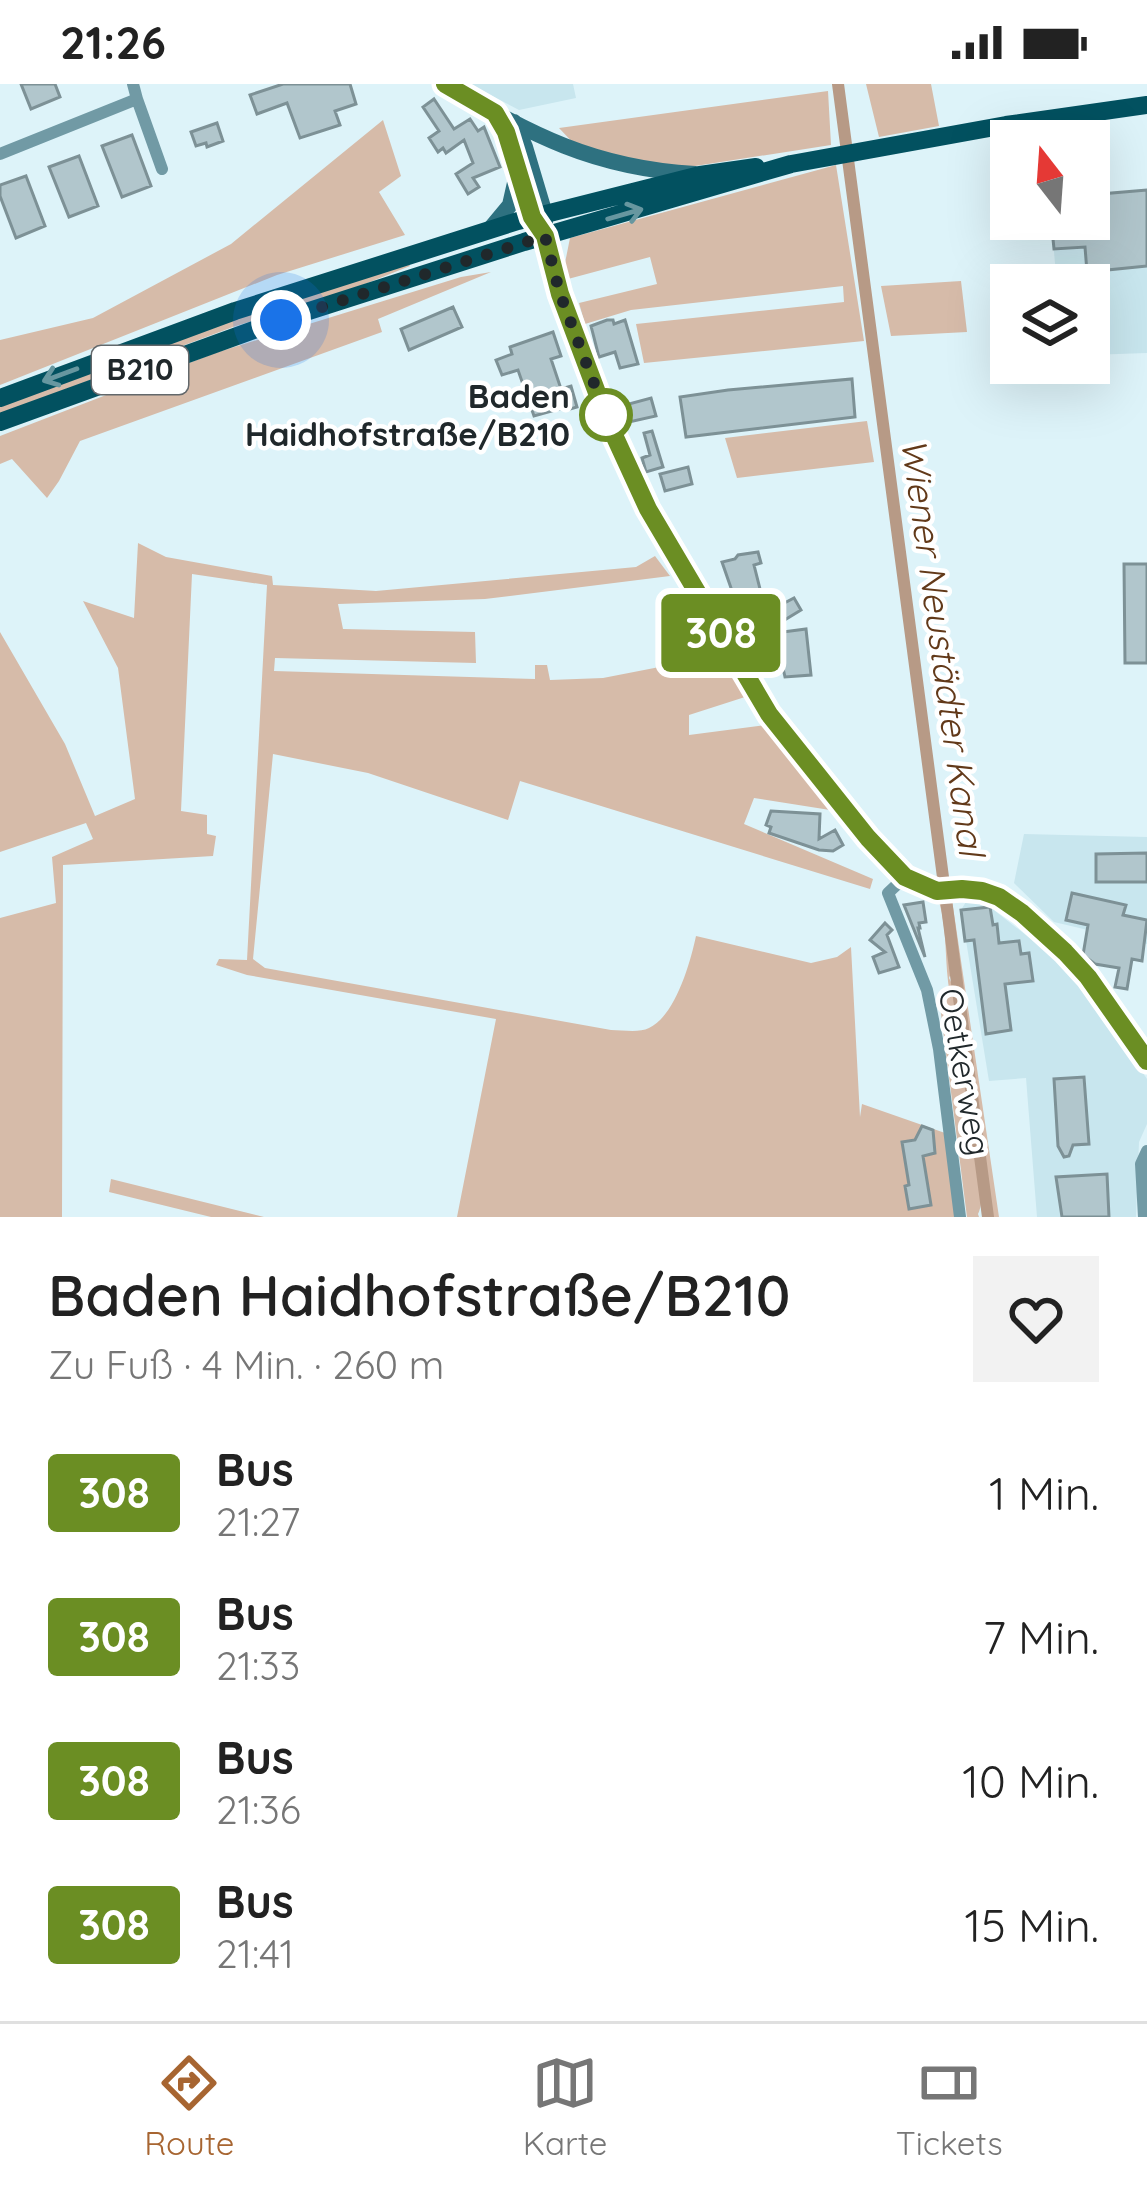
<!DOCTYPE html>
<html lang="de">
<meta charset="utf-8">
<style>
body{margin:0;font-family:Quicksand,sans-serif;background:#f2f2f2;color:#222;height:100vh;display:flex;flex-direction:column;font-size:45px;white-space:nowrap}
*{box-sizing:border-box;margin:0}
p{font-size:39px;color:#767676}
.icon{flex:none;width:66px;height:66px;fill:none;stroke:currentColor;stroke-width:2;stroke-linecap:round;stroke-linejoin:round}
.map{position:relative;height:1133px;overflow:hidden}
.sheet{display:flex;flex-direction:column;background:#fff;flex:1}
.sheet>*{flex:none}
.badge{padding:0 24px;border-radius:9px;font-size:42px;line-height:78px}
.needle{width:78px;rotate:343deg}
.buttons{position:absolute;left:990px;top:36px;display:grid;gap:24px}
.buttons a{display:grid;place-items:center;width:120px;height:120px;border-radius:0px;background:#fff;box-shadow:0 12px 48px #0002;font-size:60px}
.you{position:absolute;width:60px;height:60px;margin:-30px;border:9px solid #fff;border-radius:50%;background:#1a73e8;box-shadow:0 0 0 18px #1a73e833}
.map>.badge{position:absolute;translate:-50% -50%;box-shadow:0 0 0 6px #fff}
.round{display:grid;place-items:center;flex:none;width:126px;height:126px;border-radius:0px;background:#f2f2f2}
.head{display:flex;align-items:center;justify-content:space-between;height:204px;padding:0 48px}
h1{font-size:57px;font-weight:600;line-height:90px}
ul{padding:0;list-style:none}
li{display:flex;align-items:center;gap:36px;height:144px;padding:0 48px}
li div{flex:1}
li b{display:block;font-size:45px}
li em{font-style:normal}
li .badge{min-width:132px;font-weight:700;text-align:center}
.status{display:flex;justify-content:space-between;align-items:center;height:84px;padding:0 60px;background:#fff;direction:ltr}
.status svg{height:33px;fill:currentColor}
.tab-bar{display:flex;justify-content:space-around;align-items:center;height:168px;border-top:3px solid #e0e0e0;background:#fff;font-size:33px;color:#767676}
.tab-bar a{display:grid;justify-items:center;gap:6px}
.tab-bar .current{color:#a76531}
.map>svg:first-child{display:block}
.built{fill:#c8e6ee}
.green{fill:#d6bba9}
.lines{fill:none;stroke-linecap:round;stroke-linejoin:round}
.canal{stroke:#b79a86;stroke-width:12}
.building{fill:#b1c6cc;stroke:#7d9196;stroke-width:3}
.minor{stroke:#719aa5;stroke-width:12}
.tertiary{stroke:#719aa5;stroke-width:14}
.secondary{stroke:#2e7180;stroke-width:16}
.primary{stroke:#025160;stroke-width:18}
.oneway{stroke:#6797a0}
.line-casing{stroke:#fff;stroke-width:27}
.line{stroke:#6b8e23;stroke-width:18}
.walk{stroke:#20282b;stroke-width:12;stroke-dasharray:0 21.6}
.stop-dot{fill:#fff;stroke:#6b8e23;stroke-width:6}
.labels{text-anchor:middle;stroke-width:9;stroke-linejoin:round;paint-order:stroke}
.shield{fill:#fff;stroke:#63686b;stroke-width:3}
.shield-label{font-size:30px;font-weight:bold;fill:#20282b}
.stop-label{font-size:33px;font-weight:bold;fill:#20282b;stroke:#fff;text-anchor:end}
.street-label{font-size:33px;fill:#20282b;stroke:#fff}
.water-label{font-size:36px;font-style:italic;fill:#623919;stroke:#fff}
</style>
<div class="status"><b>21:26</b><svg viewBox="0 0 49 12"><path d="M0 12V9h3v3zM5 12V6h3v6zM10 12V3h3v9zM15 12V0h3v12zM26 1h20v11H26zM47 4h2v5h-2z"/></svg></div>
<div class="map">
<svg width="1147" height="1133" viewBox="0 0 1147 1133">
<rect width="100%" height="100%" fill="#ddf3f9"/>
<!-- built -->
<path class="built" d="M470,0H573L576,14L519,26Z
M1147,106V269L1089,271V201H1057L1051,135H1089V111Z
M1024,750L1147,753V860L1054,838L1014,799Z
M969,813L990,823L1059,877L1095,918L1147,995V1040L1139,1058L1136,1133H1037L1026,994L989,997L961,826Z"/>
<!-- green -->
<path class="green" d="M866,0H931L939,42L879,53Z
M828,7L831,61L695,82H657L578,64L559,44Z
M383,36L401,92L379,108L405,151L277,191L0,301V256L93,234L231,160Z
M836,81L864,257L644,279L636,240L844,218L843,202L631,226L585,240L579,219L657,200L650,173L568,195L565,179L570,154Z
M408,179L410,182L355,204L233,243L0,330V322L191,250Z
M491,188L378,235L382,248L80,357L59,397L47,414L12,375L0,380V352L215,269L461,193Z
M961,197L967,248L891,252L881,202Z
M867,337L874,378L737,394L725,354Z
M138,459L166,473L272,492L273,501L376,507L636,483L655,472L670,492L485,515L338,520L343,545L475,548L476,579L275,574L274,587L535,595V581H547L550,596L603,594L721,571L745,613L689,631V651L765,641L830,726L754,714L744,740L873,795L870,805L520,697L508,736L368,689L273,670L253,875L265,884L611,946C623,946 639,949 649,944C675,932 690,880 696,852L811,879L837,873L851,863L860,1033L862,1020L945,1049L956,1133H457L496,935L247,891L216,881L219,875L247,876L267,501L192,490L181,727L207,731V750L216,752L213,772L63,781L62,1133H0V834L56,819L52,773L93,755L86,739L0,768V548L65,660L95,732L135,715L118,584L83,517L134,534Z
M952,816L999,1133H990L972,997V974L969,969L948,821L945,822L953,884L949,894L957,910L954,935L958,937L957,949L961,952C958,960 964,980 962,991L967,998C972,1028 990,1106 978,1130L979,1133H967L940,922L950,910C944,879 948,848 939,817Z
M111,1095L264,1133H211L109,1108Z"/>
<g class="lines">
<!-- canal -->
<path class="canal" d="M838,0L988,1133"/>
</g>
<!-- building -->
<path class="building" d="M21,0H55L60,13L31,25Z
M283,0H350L356,20L335,27L340,41L300,54L287,19L257,30L250,11Z
M434,15L454,45L470,35L478,47L484,43L500,83L473,94L479,103L468,110L456,90L473,79L464,56L446,69L443,64L438,68L429,54L439,47L423,23Z
M217,39L223,57L207,63L206,59L196,62L191,48Z
M132,51L151,102L122,113L102,62Z
M79,72L98,122L69,133L49,83Z
M26,92L45,142L16,154L0,112V101Z
M1147,106V182L1087,188L1085,163L1054,165L1051,135H1089V111Z
M453,223L462,243L409,266L401,245Z
M607,236H613L614,240L625,236L638,280L620,284L615,268L599,273L591,242Z
M553,248L561,272L551,275L561,305L571,302L577,323L567,326L566,323L534,332L518,286L502,291L496,276L512,270L510,263Z
M852,295L855,333L686,353L680,313L728,306Z
M651,314L656,332L629,338L625,321Z
M652,347L663,383L646,388L642,374L650,371L644,349Z
M688,383L692,400L665,407L660,390Z
M758,468L761,479L754,481L760,505L749,508L756,534L794,514L801,526L760,551L806,545L811,591L785,593L780,571L764,576L754,538L731,544L725,534L738,531L739,527L722,478L735,475L738,471Z
M1124,480H1147V579H1125Z
M685,531L691,557L699,555L702,567L683,572L676,548L665,550L662,537Z
M771,727L820,730L819,755L835,746L843,761L833,767L819,766L769,749L771,743L766,741Z
M1147,769V798H1096V770Z
M1072,809L1126,821L1123,831L1147,836L1142,877L1132,875L1127,905L1115,903L1119,884L1095,880L1083,871L1088,841L1066,836Z
M923,818L926,838L919,839L920,844H918L925,873L904,821Z
M990,823L993,841L997,840L999,859L1019,857L1021,870L1029,869L1033,897L1005,900L1011,946L986,950L974,856L965,857L961,826Z
M885,839L892,846L887,851L899,883L879,889L873,873L885,868L870,856Z
M1084,993L1089,1060L1073,1061L1069,1072L1064,1073L1058,1062L1054,995Z
M922,1042L933,1046L935,1069L923,1072L931,1121L909,1125L905,1102L909,1101L902,1058L915,1056Z
M1107,1090L1109,1133H1062L1056,1093Z"/>
<g class="lines">
<!-- minor -->
<path class="minor" d="M137,15L162,85
M0,70L137,15L133,0
M905,793L888,809L927,906L939,965L960,1133
M1144,1133L1141,1080L1147,1067"/>
<!-- tertiary -->
<path class="tertiary" d="M545,152L560,210L608,338L648,425L769,630L868,755L905,793L937,807L962,805L982,807L999,813L1022,829L1065,868L1088,893L1147,977"/>
<!-- secondary -->
<path class="secondary" d="M445,0C532,51 593,84 695,90
M496,31C519,70 521,115 545,152
M514,38L525,63L545,130V139
M490,145L510,121L517,90"/>
<!-- primary -->
<path class="primary" d="M0,314L235,227L518,137L700,91L756,83
M0,338L281,236L524,158L791,80L1006,41L1147,21"/>
</g>
<!-- one-way arrows -->
<defs><path id="oneway-shaft" d="M-6 0H5M1.5-3L5.5 0L1.5 3" fill="none" stroke-width="1.6" stroke-linecap="round" stroke-linejoin="round" transform="scale(3)"/></defs>
<g class="oneway">
<use href="#oneway-shaft" transform="translate(625 130) rotate(-16)"/>
<use href="#oneway-shaft" transform="translate(60 291) rotate(160)"/>
</g>
<g class="lines">
<defs>
<path id="line" d="M445,0L495,29L506,48L532,133L545,152L560,210L608,338L648,425L769,630L868,754L905,793L937,807L962,805L982,807L999,813L1022,829L1065,868L1088,893L1147,977"/>
</defs>
<!-- line casing -->
<use href="#line" class="line-casing"/>
<!-- line -->
<use href="#line" class="line"/>
<!-- walk -->
<path class="walk" d="M281,236L545,152L560,210L606,331"/>
</g>
<!-- markers -->
<circle class="stop-dot" cx="606" cy="331" r="24"/>
<g class="labels">
<!-- shield labels -->
<rect class="shield" x="92" y="262" width="96" height="48" rx="9"/>
<g class="shield-label">
<text x="140" y="296">B210</text>
</g>
<!-- stop labels -->
<g class="stop-label">
<text x="570" y="324">Baden<tspan x="570" dy="38">Haidhofstraße/B210</tspan></text>
</g>
<!-- street labels -->
<g class="street-label">
<text transform="translate(965 988) rotate(80)" y="12">Oetkerweg</text>
</g>
<!-- water labels -->
<g class="water-label">
<text transform="translate(943 563) rotate(82)" y="13">Wiener Neustädter Kanal</text>
</g>
</g>
</svg>
<div class="buttons">
<a><svg class="needle" viewBox="-14 -14 28 28"><path d="M0-13l5 13h-10z" fill="#e53935"/><path d="M0 13l5-13h-10z" fill="#767676"/></svg></a>
<a><svg class="icon" aria-label="layers" viewBox="0 0 24 24"><path d="M12 4l9 5-9 5-9-5zM3 14l9 5 9-5"/></svg></a>
</div>
<div class="you" style="left:281px;top:236px"></div>
<b class="badge" style="left:721px;top:549px;background:#6b8e23;color:#fff">308</b>
</div>
<section class="sheet">
<div class="head"><div><h1>Baden Haidhofstraße/B210</h1><p>Zu Fuß · 4 Min. · 260 m</p></div><a class="round"><svg class="icon" aria-label="heart" viewBox="0 0 24 24"><path d="M12 20l-8-8c-3-5 5-10 8-4 3-6 11-1 8 4z"/></svg></a></div>
<ul>
<li><span class="badge" style="background:#6b8e23;color:#fff">308</span><div><b>Bus</b><p>21:27</p></div><em>1 Min.</em></li>
<li><span class="badge" style="background:#6b8e23;color:#fff">308</span><div><b>Bus</b><p>21:33</p></div><em>7 Min.</em></li>
<li><span class="badge" style="background:#6b8e23;color:#fff">308</span><div><b>Bus</b><p>21:36</p></div><em>10 Min.</em></li>
<li><span class="badge" style="background:#6b8e23;color:#fff">308</span><div><b>Bus</b><p>21:41</p></div><em>15 Min.</em></li>
</ul>
</section>
<nav class="tab-bar">
<a class="current"><svg class="icon" aria-label="directions" viewBox="0 0 24 24"><path d="M12 3l9 9-9 9-9-9zM9 14v-3h6M13 9l2 2-2 2"/></svg>Route</a>
<a><svg class="icon" aria-label="map" viewBox="0 0 24 24"><path d="M3 6l6-2 6 2 6-2v14l-6 2-6-2-6 2zM9 4v14M15 6v14"/></svg>Karte</a>
<a><svg class="icon" aria-label="tickets" viewBox="0 0 24 24"><path d="M3 7h18v10H3zM15 7v10"/></svg>Tickets</a>
</nav>
